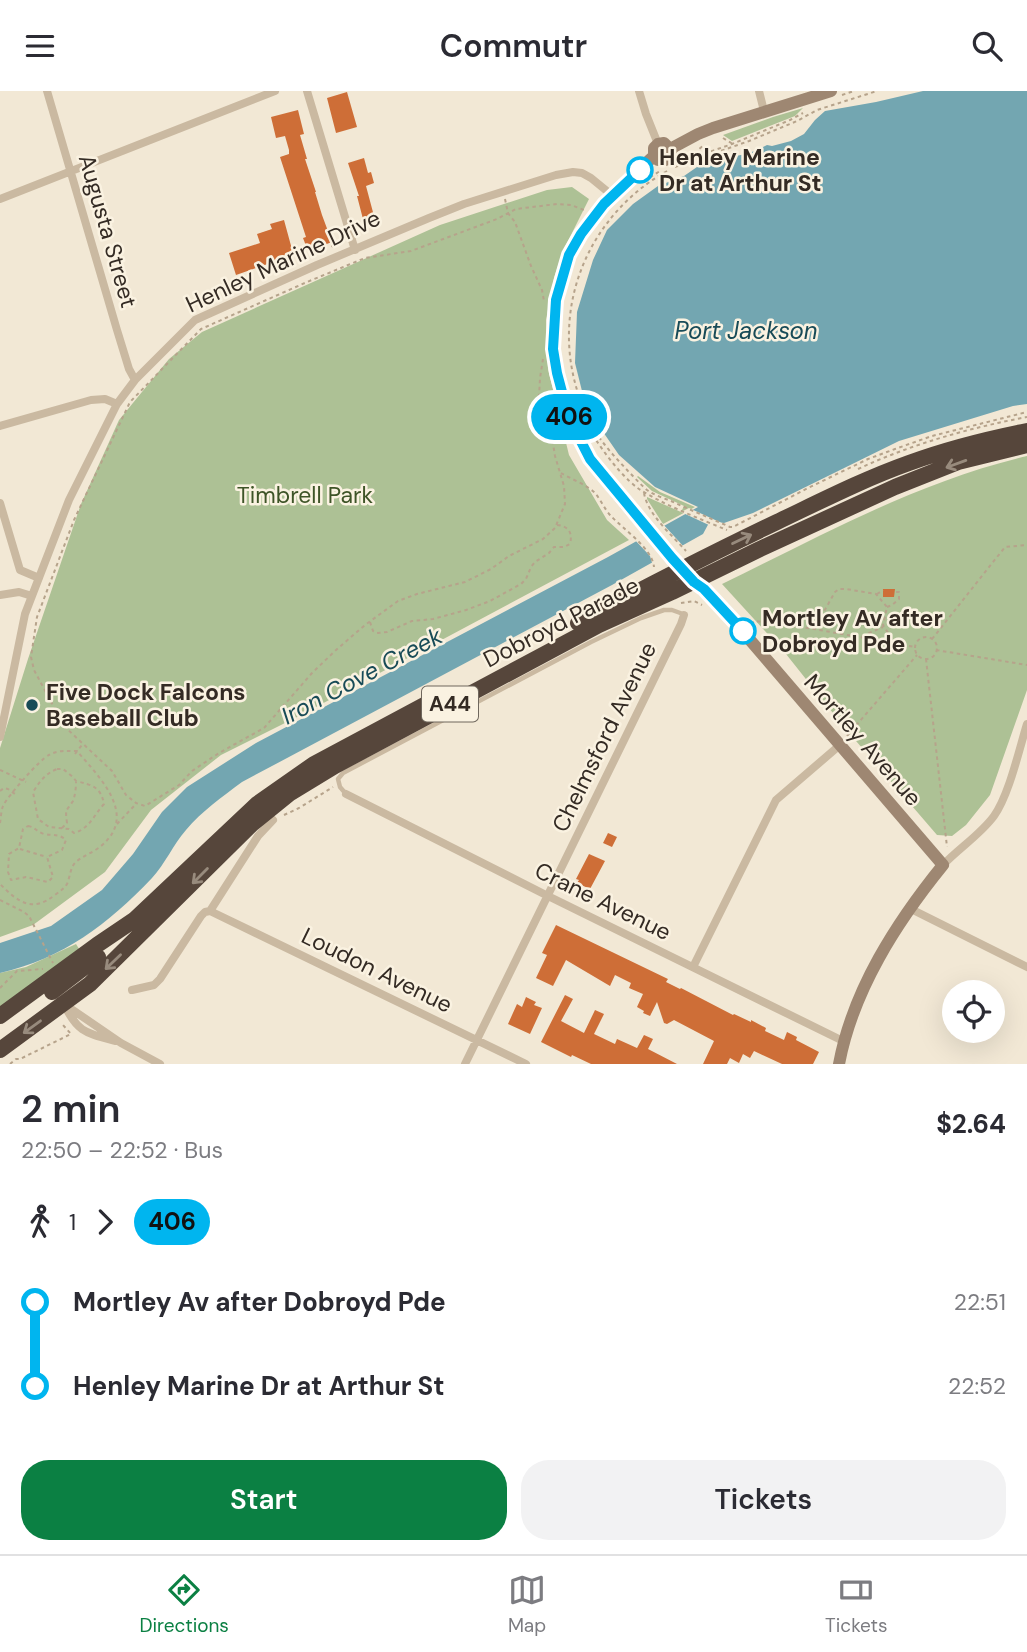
<!DOCTYPE html>
<meta charset="utf-8">
<style>
body{margin:0;font-family:"DM Sans",sans-serif;background:#f2f2f3;color:#2b2b33;height:100vh;display:flex;flex-direction:column;font-size:26px;white-space:nowrap}
*{box-sizing:border-box;margin:0}
p{font-size:23px;color:#7c7c81}
.icon{flex:none;width:38px;height:38px;fill:none;stroke:currentColor;stroke-width:2;stroke-linecap:round;stroke-linejoin:round}
.map{position:relative;height:973px;overflow:hidden}
.drawer{display:flex;flex-direction:column;background:#fff;flex:1}
.drawer>*{flex:none}
.badge{padding:0 14px;border-radius:23px;font-size:24px;line-height:46px}
.fabs{position:absolute;left:942px;top:889px;display:grid;gap:14px}
.fabs a{display:grid;place-items:center;width:63px;height:63px;border-radius:50%;background:#fff;box-shadow:0 7px 28px #0002;font-size:35px}
.map>.badge{position:absolute;translate:-50% -50%;box-shadow:0 0 0 4px #fff}
.legs{display:flex;align-items:center;gap:10px;height:77px;padding:0 21px;font-size:23px}
.legs p{margin-inline-start:auto}
.overview{display:flex;align-items:center;justify-content:space-between;height:119px;padding:0 21px}
h1{font-size:38px;font-weight:600;line-height:52px}
.action{display:flex;gap:14px;margin-top:auto;padding:14px 21px}
.action a{flex:1;height:80px;border-radius:28px;background:#0b8043;color:#fff;font-size:28px;font-weight:600;line-height:80px;text-align:center}
.action a+a{background:#f2f2f3;color:#2b2b33}
ul{padding:0 21px;list-style:none}
li{display:flex;align-items:center;gap:24px;height:84px;font-size:26px}
li i{display:grid;place-items:center;width:10px;height:100%;margin:0 9px;background:currentColor}
li i::after{content:'';width:18px;height:18px;margin:-9px;border:5px solid;border-radius:50%;background:#fff}
li p{margin-inline-start:auto}
li:first-child i{background:linear-gradient(#0000 50%,currentColor 0)}
li:last-child i{background:linear-gradient(currentColor 50%,#0000 0)}
header{display:flex;justify-content:space-between;align-items:center;height:91px;padding:0 21px;background:#fff;font-size:32px;font-weight:600}
.tab-bar{display:flex;justify-content:space-around;align-items:center;height:98px;border-top:2px solid #e1e1e2;background:#fff;font-size:19px;color:#7c7c81}
.tab-bar a{display:grid;justify-items:center;gap:4px}
.tab-bar .selected{color:#0b8043}
.map>svg:first-child{display:block}
.green{fill:#adc195}
.water{fill:#73a6b1}
.pier{fill:#f2e8d5}
.building{fill:#ce6e37}
.lines{fill:none;stroke-linecap:round;stroke-linejoin:round}
.path{stroke:#b6a38b;stroke-width:2;stroke-dasharray:3.5 3.5;stroke-linecap:butt}
.lane{stroke:#cab9a1;stroke-width:4.5}
.street{stroke:#cab9a1;stroke-width:8}
.secondary{stroke:#9e8772;stroke-width:12}
.highway{stroke:#56463b;stroke-width:16}
.oneway{stroke:#988b7d}
.line-1-casing{stroke:#fff;stroke-width:16}
.line-1{stroke:#00b5ef;stroke-width:10}
.stop-1-dot{fill:#fff;stroke:#00b5ef;stroke-width:3.5}
.poi-dot{fill:#184b57;stroke:#faf2e1;stroke-width:2.5}
.labels{text-anchor:middle;stroke-width:5;stroke-linejoin:round;paint-order:stroke}
.shield{fill:#faf2e1;stroke:#6f675d;stroke-width:2}
.shield-label{font-size:21px;font-weight:bold;fill:#342b24}
.stop-label{font-size:23px;font-weight:bold;fill:#342b24;stroke:#faf2e1;text-anchor:start}
.street-label{font-size:23px;fill:#342b24;stroke:#faf2e1}
.park-label{font-size:23px;fill:#3e5427;stroke:#faf2e1}
.poi-label{font-size:23px;font-weight:bold;fill:#342b24;stroke:#faf2e1;text-anchor:start}
.water-label{font-size:24px;font-style:italic;fill:#184b57;stroke:#faf2e1}
</style>
<header><svg class="icon" aria-label="menu" viewBox="0 0 24 24"><path d="M4 6h16M4 12h16M4 18h16"/></svg>Commutr<svg class="icon" aria-label="search" viewBox="0 0 24 24"><circle cx="10" cy="10" r="6"/><path d="M15 15l6 6"/></svg></header>
<div class="map">
<svg width="1027" height="973" viewBox="0 0 1027 973">
<rect width="100%" height="100%" fill="#f2e8d5"/>
<!-- green -->
<path class="green" d="M803,17L795,25L732,50L723,44L773,26Z
M572,96L589,108L563,160L554,187L546,229L548,278L569,364L607,429L629,449L301,624L221,664L151,719L105,781L33,834L0,846V657L28,568L81,413L119,329L169,268L202,241L440,134L547,99Z
M1027,365V599L990,704L966,734L952,745L937,744L844,636L786,563L722,493C821,445 919,390 1027,365Z
M638,385L660,401L695,416L663,433L647,408V406L681,421L684,415L652,400L637,386Z
M76,853L81,861L0,920V882L26,876Z"/>
<!-- water -->
<path class="water" d="M923,0H1027V313L1013,315L899,350L753,422L724,432L710,430L703,443L612,494L242,691C222,706 202,720 186,739C173,754 165,773 152,787C107,834 64,867 0,882V852L51,835L102,799L133,763L162,721L187,696L256,652L608,466L698,416L655,396L619,364L592,325L582,300L575,272L577,221L593,169L607,139L633,113L658,95L684,85L697,76L712,69L741,64L755,60L767,54L772,55L791,50L804,43L815,29L825,20L876,11Z"/>
<!-- pier -->
<path class="pier" d="M689,417L726,434V435L712,434L711,435L681,421Z
M662,432L685,457L653,475L650,465L634,448Z"/>
<!-- building -->
<path class="building" d="M347,1L357,36L336,42L327,7Z
M298,19L304,43L300,44L307,68H305L316,101H315L322,124L332,151L308,160L303,147L306,146L280,66L289,63V59L285,45L276,47L271,26Z
M364,67L368,82L371,81L374,92L366,95L374,125L363,128L357,105H359L348,72Z
M284,129L293,162L278,166L279,169L236,184L229,162L260,152L257,143L272,138L270,133Z
M883,498H895L894,506H883Z
M608,742L617,746L612,756L603,752Z
M589,763L605,770L590,798L577,792L579,789L576,788Z
M556,834L668,888L666,891L680,898L681,897L733,924L734,923L751,931V929L766,937L765,940L784,949L787,941L797,946L796,949L819,961L813,973H782L754,960L750,967L743,963L739,972L730,967L727,973H703L714,950L674,929L667,933L664,932L657,911L650,925L643,922L644,920L637,916L643,903L629,897L631,892L615,884L610,895L566,869L553,895L536,887L547,864L542,862Z
M565,904L573,908L561,930L584,942L595,919L604,923L594,943L615,953L617,948L637,957L644,944L653,948L648,958L677,973H591L572,964L571,966L541,951Z
M526,906L536,911L534,914L542,917L530,943L508,933L517,913L522,916Z"/>
<g class="lines">
<!-- path -->
<path class="path" d="M842,4L854,0
M723,47L736,55
M697,64L698,59L704,54
M678,72L732,53L790,29L803,22
M675,76L749,50L797,30L817,19L877,0
M667,80C573,133 540,250 597,343C606,357 617,368 628,380C634,386 640,393 647,399C654,404 663,407 671,410C690,419 710,427 730,436H733L808,397L868,368L895,358L932,345L1027,321
M644,90L660,80
M505,108L508,122L515,131L531,175L542,199L544,210
M333,156L332,155L341,150
M543,268L540,287L539,306L552,346L555,365L564,395L565,413L555,437L543,448L509,465L491,478L465,491L417,503L398,510L365,534L336,559L312,582L264,637L219,662L192,680L179,694L145,715L136,712L126,704L112,680L64,635L34,579L31,566L37,526L74,429L130,311L201,238L307,191L365,167L411,160L497,128L516,118L557,113L571,114L584,119
M574,306C583,334 615,381 639,398C664,414 700,428 727,439
M858,378C912,353 969,337 1027,326
M561,382C571,388 587,394 595,402C601,409 605,419 611,425C624,439 652,457 654,476
M644,402C648,424 671,443 686,460
M877,503L883,499
M681,512L694,510L702,514
M887,516L892,514L899,508V501H895
M370,531L373,540L377,542L387,541L412,530L433,528L466,519L490,510L521,493L526,488L531,476L535,471L549,462L554,456H564L570,453C573,441 568,435 557,434
M751,533L755,530L814,538L915,556
M814,538L835,501L839,498H846L876,503L887,516L883,534L894,551
M862,545L883,536
M915 557a11 11 0 1 1 22 0a11 11 0 1 1-22 0Z
M932,548L1005,456L1027,454
M936,559L1027,574
M926,568L947,756
M283,615L290,627
M847,645L917,564
M75,663L82,654
M57,678H63L73,686L76,690C92,694 101,696 104,713C94,724 89,738 74,742L69,738L49,736L38,728L33,701C40,690 45,683 57,678Z
M0,679L26,691
M0,700L4,697L8,698L15,703
M284,724L299,717L333,696
M0,732C1,727 1,720 3,715C7,706 40,668 49,664C57,659 67,660 77,660C99,686 139,724 101,755C93,762 81,765 74,773C70,779 70,786 67,793C64,798 60,800 55,804C32,822 18,811 0,793
M117,733L135,714
M28,735C35,736 37,741 44,743C53,745 58,742 66,749L62,759L47,766L53,786L48,791L26,786L11,789L8,781L9,763L19,757L23,738Z
M62,737L67,732C65,717 66,721 73,710C75,705 76,697 76,691
M20,758L47,766
M0,809L24,821L29,825L53,872
M0,897L17,880L43,878
M10,973L16,968H20L71,943L63,934"/>
<!-- lane -->
<path class="lane" d="M346,703L340,696L338,688L343,682L591,551L641,527L664,519H672L683,523"/>
<!-- street -->
<path class="street" d="M47,0L117,239L129,278L135,289
M307,0L355,159
M639,0L646,23L658,53
M759,0L764,20
M0,108L275,0
M0,335L91,309L105,308L117,313
M0,412L20,479L39,487
M0,504L19,501L32,505
M0,646L25,523L69,409L117,313L135,289L195,229L317,174L429,127L464,113L556,84L573,81L582,82L591,87L613,105
M346,703L548,805L843,950
M943,774C959,757 980,744 994,725C1009,704 1019,659 1027,633
M911,818L1027,876
M210,820L526,973
M693,876L776,709L840,654
M132,899L154,894L160,888L201,825L205,821L210,820L258,745L273,729
M64,913L121,952L160,973
M64,913C77,941 86,942 115,950
M465,973L681,533L684,524"/>
<!-- secondary -->
<path class="secondary" d="M670,58L698,43L713,37L831,0
M654,65C628,88 601,113 581,142C539,206 547,308 591,369C612,399 637,428 662,455C672,467 682,481 694,491C707,503 720,514 732,528L943,774C896,832 853,899 839,973
M654,65V57L658,53L664,52L670,58
M654,65L658,69H666L671,63L670,58"/>
<!-- highway -->
<path class="highway" d="M578,532C644,497 710,463 777,431C821,410 864,388 909,372C947,358 987,348 1027,340
M52,901L98,866
M0,925L97,854L134,829L257,713L314,673L428,612
M0,959L90,893L252,733L289,703L335,675L599,534L672,501L760,458L895,396L958,371L1027,354"/>
</g>
<!-- one-way arrows -->
<defs><path id="oneway-shaft" d="M-6 0H5M1.5-3L5.5 0L1.5 3" fill="none" stroke-width="1.6" stroke-linecap="round" stroke-linejoin="round" transform="scale(1.75)"/></defs>
<g class="oneway">
<use href="#oneway-shaft" transform="translate(956 373) rotate(160)"/>
<use href="#oneway-shaft" transform="translate(742 448) rotate(-26)"/>
<use href="#oneway-shaft" transform="translate(200 785) rotate(135)"/>
<use href="#oneway-shaft" transform="translate(113 871) rotate(136)"/>
<use href="#oneway-shaft" transform="translate(32 936) rotate(144)"/>
</g>
<g class="lines">
<defs>
<path id="line-1" d="M640,79L604,113L581,143L569,164L556,209L553,258L557,282L569,327L590,368L672,467L694,491L704,498L743,540"/>
</defs>
<!-- line-1 casing -->
<use href="#line-1" class="line-1-casing"/>
<!-- line-1 -->
<use href="#line-1" class="line-1"/>
</g>
<!-- markers -->
<g class="stop-1-dot">
<circle cx="640" cy="79" r="12"/>
<circle cx="743" cy="540" r="12"/>
</g>
<circle class="poi-dot" cx="32" cy="614" r="7"/>
<g class="labels">
<!-- shield labels -->
<rect class="shield" x="422" y="595.5" width="56" height="35" rx="5"/>
<g class="shield-label">
<text x="450" y="620">A44</text>
</g>
<!-- stop labels -->
<g class="stop-label">
<text x="659" y="74">Henley Marine<tspan x="659" dy="26">Dr at Arthur St</tspan></text>
<text x="762" y="535">Mortley Av after<tspan x="762" dy="26">Dobroyd Pde</tspan></text>
</g>
<!-- street labels -->
<g class="street-label">
<text transform="translate(108 140) rotate(74)" y="8">Augusta Street</text>
<text transform="translate(283 170) rotate(-25)" y="8">Henley Marine Drive</text>
<text transform="translate(561 531) rotate(-27)" y="8">Dobroyd Parade</text>
<text transform="translate(604 646) rotate(-64)" y="8">Chelmsford Avenue</text>
<text transform="translate(863 649) rotate(49)" y="8">Mortley Avenue</text>
<text transform="translate(603 810) rotate(26)" y="8">Crane Avenue</text>
<text transform="translate(377 879) rotate(26)" y="8">Loudon Avenue</text>
</g>
<!-- park labels -->
<g class="park-label">
<text x="305" y="412">Timbrell Park</text>
</g>
<!-- poi labels -->
<g class="poi-label">
<text x="46" y="609">Five Dock Falcons<tspan x="46" dy="26">Baseball Club</tspan></text>
</g>
<!-- water labels -->
<g class="water-label">
<text x="746" y="248">Port Jackson</text>
<text transform="translate(362 585) rotate(-28)" y="8">Iron Cove Creek</text>
</g>
</g>
</svg>
<div class="fabs">
<a><svg class="icon" aria-label="locate" viewBox="0 0 24 24"><circle cx="12" cy="12" r="6"/><path d="M12 2v4M12 18v4M2 12h4M18 12h4"/></svg></a>
</div>
<b class="badge" style="left:569px;top:326px;background:#00b5ef;color:#111">406</b>
</div>
<section class="drawer">
<div class="overview"><div><h1>2 min</h1><p>22:50 – 22:52 · Bus</p></div><b>$2.64</b></div>
<div class="legs"><svg class="icon" aria-label="walk" viewBox="0 0 24 24"><circle cx="13" cy="4" r="2"/><path d="M13 8l-2 6 4 7M11 14l-3 7M7 12l3-4h3l4 4"/></svg>1<svg class="icon" aria-label="forward" viewBox="0 0 24 24"><path d="M9 5l7 7-7 7"/></svg><b class="badge" style="background:#00b5ef;color:#111">406</b></div>
<ul>
<li><i style="color:#00b5ef"></i><b>Mortley Av after Dobroyd Pde</b><p>22:51</p></li>
<li><i style="color:#00b5ef"></i><b>Henley Marine Dr at Arthur St</b><p>22:52</p></li>
</ul>
<div class="action"><a>Start</a><a>Tickets</a></div>
</section>
<nav class="tab-bar">
<a class="selected"><svg class="icon" aria-label="directions" viewBox="0 0 24 24"><path d="M12 3l9 9-9 9-9-9zM9 14v-3h6M13 9l2 2-2 2"/></svg>Directions</a>
<a><svg class="icon" aria-label="map" viewBox="0 0 24 24"><path d="M3 6l6-2 6 2 6-2v14l-6 2-6-2-6 2zM9 4v14M15 6v14"/></svg>Map</a>
<a><svg class="icon" aria-label="tickets" viewBox="0 0 24 24"><path d="M3 7h18v10H3zM15 7v10"/></svg>Tickets</a>
</nav>
